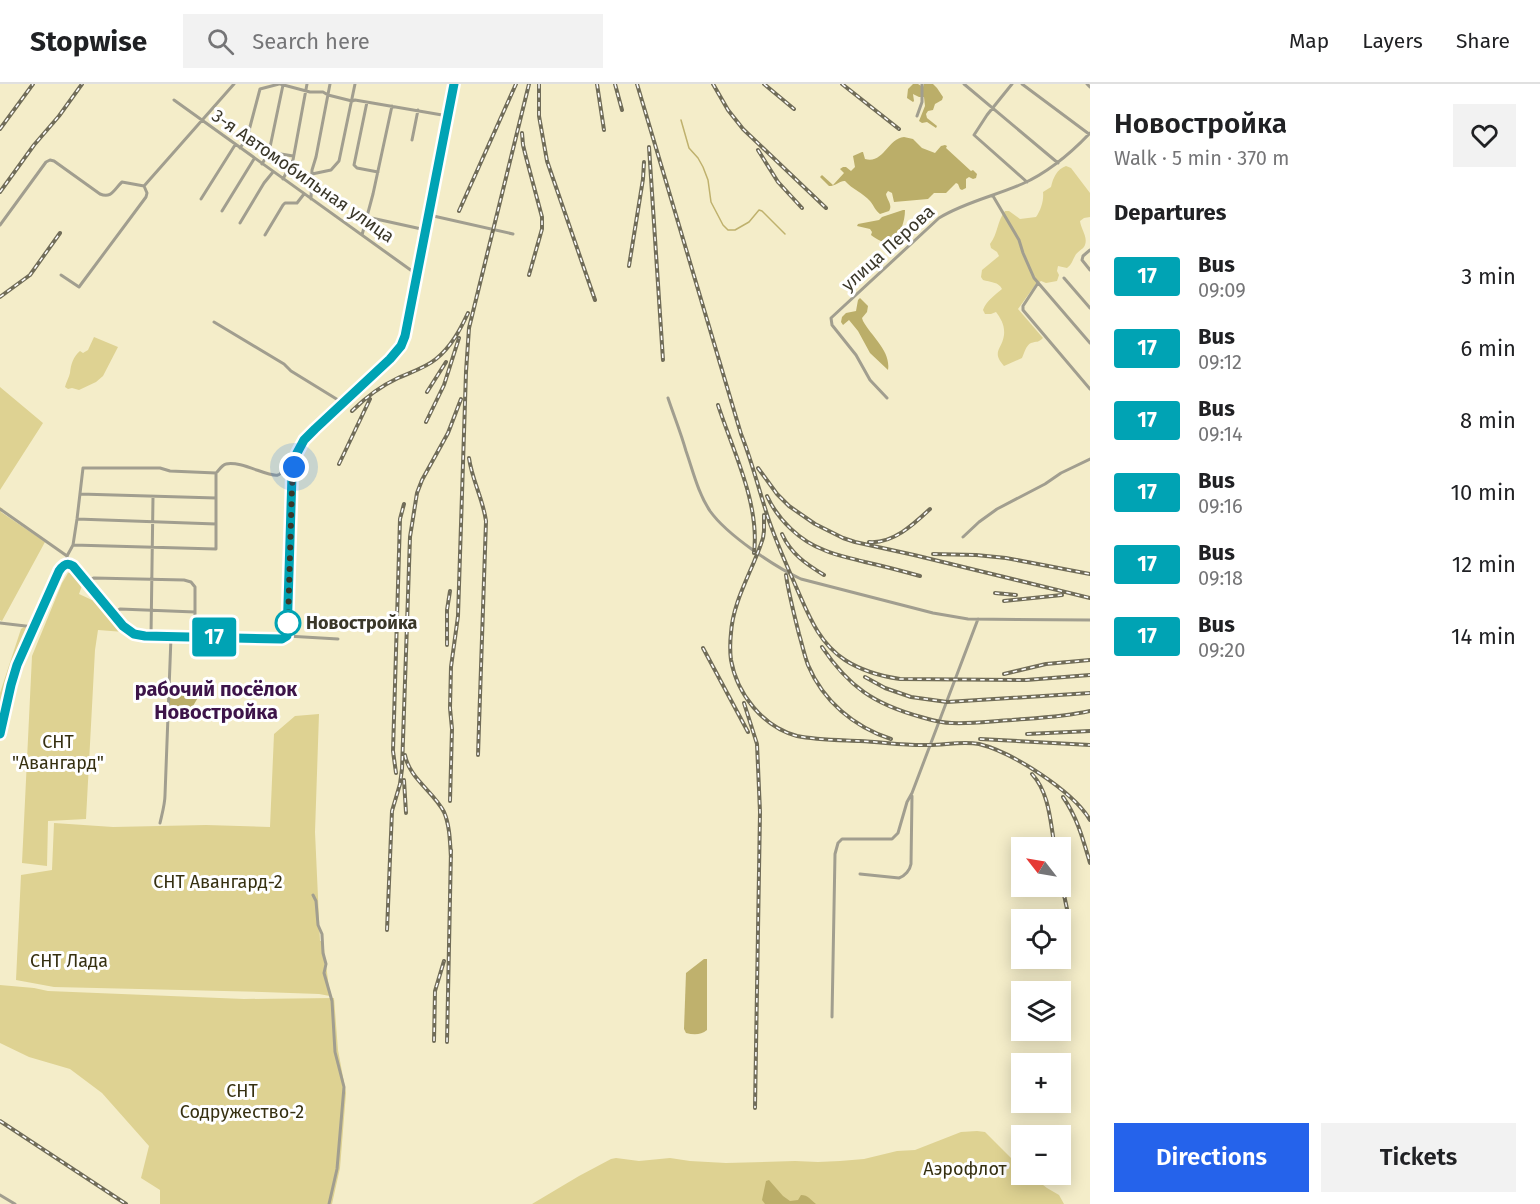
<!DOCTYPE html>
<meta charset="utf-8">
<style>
body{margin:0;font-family:"Fira Sans",sans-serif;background:#f2f2f2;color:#202124;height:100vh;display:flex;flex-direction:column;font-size:22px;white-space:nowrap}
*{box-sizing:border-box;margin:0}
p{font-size:20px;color:#757577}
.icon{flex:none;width:33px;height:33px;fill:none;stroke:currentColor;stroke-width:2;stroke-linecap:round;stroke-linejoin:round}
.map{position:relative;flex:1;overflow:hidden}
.panel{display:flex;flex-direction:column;background:#fff;width:450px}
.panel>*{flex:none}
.badge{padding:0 12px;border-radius:4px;font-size:21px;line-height:39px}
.needle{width:39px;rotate:301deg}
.fabs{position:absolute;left:1011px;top:753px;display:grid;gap:12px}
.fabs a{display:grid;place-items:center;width:60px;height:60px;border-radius:0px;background:#fff;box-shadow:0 3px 15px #0003;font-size:30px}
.you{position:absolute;width:30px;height:30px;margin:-15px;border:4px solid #fff;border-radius:50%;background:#1a73e8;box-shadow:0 0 0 9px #1a73e833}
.map>.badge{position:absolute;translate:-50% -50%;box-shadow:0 0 0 3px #fff}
h2{padding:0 24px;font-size:22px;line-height:54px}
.round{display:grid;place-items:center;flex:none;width:63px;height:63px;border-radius:0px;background:#f2f2f2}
.summary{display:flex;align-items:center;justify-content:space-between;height:102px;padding:0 24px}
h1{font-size:28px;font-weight:600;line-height:45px}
.primary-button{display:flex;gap:12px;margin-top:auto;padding:12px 24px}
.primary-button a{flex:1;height:69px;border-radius:0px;background:#2563eb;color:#fff;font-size:24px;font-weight:600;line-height:69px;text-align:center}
.primary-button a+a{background:#f2f2f2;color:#202124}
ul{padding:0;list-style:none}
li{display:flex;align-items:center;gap:18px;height:72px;padding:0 24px}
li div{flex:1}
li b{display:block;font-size:22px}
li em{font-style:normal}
li .badge{min-width:66px;font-weight:700;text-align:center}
header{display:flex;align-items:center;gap:36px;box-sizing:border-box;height:84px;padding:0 30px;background:#fff;border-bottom:2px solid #e0e0e0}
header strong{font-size:28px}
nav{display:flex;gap:33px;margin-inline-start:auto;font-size:21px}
.search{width:420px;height:54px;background:#f2f2f2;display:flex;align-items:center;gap:15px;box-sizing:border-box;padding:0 21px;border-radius:0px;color:#757577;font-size:22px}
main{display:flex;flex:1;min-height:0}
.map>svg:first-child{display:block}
.green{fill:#ded292}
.forest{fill:#bbae69}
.water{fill:#bfb16d}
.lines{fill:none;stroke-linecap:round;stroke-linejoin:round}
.stream{stroke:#bfb16d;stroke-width:1.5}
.minor{stroke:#a19e8f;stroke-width:3}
.major{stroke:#635e43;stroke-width:4.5}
.rail-casing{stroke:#706c58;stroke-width:4}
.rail{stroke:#fff;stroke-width:1.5;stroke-dasharray:4.5;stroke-linecap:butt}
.line-casing{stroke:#fff;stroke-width:14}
.line{stroke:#00a3b4;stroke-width:9}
.walk{stroke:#3a3729;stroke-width:6;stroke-dasharray:0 10.8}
.stop-dot{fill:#fff;stroke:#00a3b4;stroke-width:3}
.labels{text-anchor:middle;stroke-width:6;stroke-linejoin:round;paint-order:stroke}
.street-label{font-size:18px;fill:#3a3729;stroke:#fff}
.stop-label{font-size:18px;font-weight:bold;fill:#3a3729;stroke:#fff;text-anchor:start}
.park-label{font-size:18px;fill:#363011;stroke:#fff}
.neighbourhood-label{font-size:20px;font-weight:bold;fill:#3d1449;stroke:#fff}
</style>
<header>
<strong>Stopwise</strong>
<div class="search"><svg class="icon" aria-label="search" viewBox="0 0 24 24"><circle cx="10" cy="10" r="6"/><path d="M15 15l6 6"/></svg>Search here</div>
<nav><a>Map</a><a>Layers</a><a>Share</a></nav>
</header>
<main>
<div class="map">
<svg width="1090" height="1120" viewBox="0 0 1090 1120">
<rect width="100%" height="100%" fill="#f4edc9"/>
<!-- green -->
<path class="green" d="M1066,82L1071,84L1090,109V133L1084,134L1080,137C1081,145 1088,153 1085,161C1083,166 1077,167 1075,172C1072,177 1072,180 1067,184L1058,182L1057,187L1059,191L1057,197L1046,199L1041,197L1036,200L1018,225L1043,254C1038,259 1037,257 1031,259C1026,261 1024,270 1022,274L1004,282C991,267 1002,266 1004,251C1005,241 1001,235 996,228L991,230H985L983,226C986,217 995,211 1002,205C999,198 990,198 983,196L981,193L982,186L999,172L997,168L991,164L990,160C998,150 997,137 1005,127H1009L1020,135L1036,133C1041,126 1044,116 1043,108L1051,103C1053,94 1057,85 1066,82Z
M94,253L118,263L103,292L96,298L79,306L72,304L68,305L65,303C66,298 69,294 70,289C71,280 73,273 80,267L83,269L88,266Z
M0,303L43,339L0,406Z
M0,423L3,425L1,428L45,458L2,537L0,536Z
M73,488L81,498L80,501L82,502L79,510L92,516L94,512L124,548L98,546L95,566L86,735L48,737L47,782L22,779L32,572L62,499L68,489Z
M24,543L30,545L31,548L17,577L11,592L0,639V609L21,545Z
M319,630L315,748L320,857H323L330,912L319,910L262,908L54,903L16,896L21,791L52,786L54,739L113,743L206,741L270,743L274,650L295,632Z
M0,901L34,904L48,907L244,915L334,914L338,966L346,1009L340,1084L332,1120H160V1106L141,1094L149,1062L102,1009L70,985L29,973L0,959Z
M977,1047L985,1048L1021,1084L1022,1090L1030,1091L1047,1104L1059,1111L1064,1120H532L579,1092L611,1075L616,1074L639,1077L670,1074L690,1077L726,1079L795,1077L818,1078L840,1077L864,1075L897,1067L915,1066L961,1048Z"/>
<!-- forest -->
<path class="forest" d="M913,0H918L923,3L924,0H933L937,4L943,13L942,16L935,20L933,26L928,27L926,30L927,34L937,42L936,44L927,38L922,39L919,37L925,22L924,13H919L913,10L914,17L913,18L907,14L908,5Z
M904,53L913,55L922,64L935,69L941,62L945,61L947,62L946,64L971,87L973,86L977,90L976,94L973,95L969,93L966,95V104L962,106L960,105L958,100L956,99L946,109H934L928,115L894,118L892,109L888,107L886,110C887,116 893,121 889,127L880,130C875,126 874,122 870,117C863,109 852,105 845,97C841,96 836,102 829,102L820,93L822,91L833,101L844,89L840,85L843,83H846L851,87L855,83L853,72L862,68H863L865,75C884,80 887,55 904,53Z
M903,126H905C905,138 900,150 893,159C884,159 877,156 871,151L872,148L870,145L857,142L858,140L879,136L882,133Z
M860,214L868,222L867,228L862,234L863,237C872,253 891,267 888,286L870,269L858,247L849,236L843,241L841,238L842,233L846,229L856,227L858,216Z
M185,606L192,607L195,609L200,608V610L193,622V628L185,626L181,630L174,629L173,635L172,636C167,629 168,613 173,607Z
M769,1096L783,1112L790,1117L798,1116L801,1111C808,1111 811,1116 816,1120H765L762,1116L766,1097Z"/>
<!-- water -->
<path class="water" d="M704,875H707V946C701,951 694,951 686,949L684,945L686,889Z"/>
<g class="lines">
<!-- stream -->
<path class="stream" d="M681,36L689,64L698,74L703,83L708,96L711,118L723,141L728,146H735L749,138L759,126L762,127L785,150"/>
<!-- minor -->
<path class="minor" d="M280,0L310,8H323L328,11L352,17L355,16L448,32
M964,0L1058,79
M1012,0L987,31L974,51L1027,98
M1022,0L1089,50
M1087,0L1090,3
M174,16L412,187L417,189
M367,18L354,81L357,84L378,88
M917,32L922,18V0
M412,56L418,26
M240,64L247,54L260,5L279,0
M269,68L293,72
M262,80L269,68L283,1
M312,90L331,86L339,77L355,0
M283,95L293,76L307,0
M993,112L1019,156L1023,169L1034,194L1090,259
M201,115L235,61
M311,115L312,86L316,73L330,0
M222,127L254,75
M429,131L513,150
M367,133L426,146
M240,139L264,99L273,88
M0,141L46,78L50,76L54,77L100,110C112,115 114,105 122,98L144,102
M265,151L283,121L285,119H297L304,110
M362,151L373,110L392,22
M1090,166L1083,172L1082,176L1090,186
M61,191L79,203L146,113L147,109L144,102L234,0
M1064,194L1090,224
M1038,199L1023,222V226L1090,305
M214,238L284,280L291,287L343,319
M668,314C674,332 681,349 686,367C693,387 698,409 710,427C727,451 775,483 801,495L933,529L968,535L1090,536
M887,314L870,296L856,271L832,241L831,234L939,134C965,118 995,112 1022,100C1049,88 1070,70 1090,49
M216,389C219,386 222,381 226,380C240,376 270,394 278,391C279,391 280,390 281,389L292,391
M80,410L216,414
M0,425L67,472
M77,435L216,440
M963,453L979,438L997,425L1045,400L1061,389L1090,375
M73,461L216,465V389
M68,480L67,472L73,461L77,435L83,384H160L170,387L216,389
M86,497L94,494L184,496L191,498L195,503V552
M115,532L117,527L120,525L195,528
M0,539L34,543
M151,552L153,413
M0,650L11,601L17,581L59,487L62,483L68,480L73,482L123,542L134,550L145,552L282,555L287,552L338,555
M160,739C162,730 165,720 165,711L171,553
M860,790L899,794C905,792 910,786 911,780L912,712
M313,811L316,817L318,841L322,850L323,869L326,880L324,889L332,917L335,968L344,1003L337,1085L329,1120
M832,933L835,770L838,759L842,755H892L898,749L907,718L912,709L978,535
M0,1111L15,1120"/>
<!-- major -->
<path class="major" d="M287,552L292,391L297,369L304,356L315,344L390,275L401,262L405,252L454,0"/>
<defs>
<path id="rail" d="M539,0V32L547,77L595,216
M597,0L604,46
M615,0L622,26
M637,0L741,350C751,375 757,399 765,424C773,452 786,479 797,505C809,532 819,559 845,576C862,587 880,592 900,595L1026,596L1090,591
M713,0L728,26L743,45L826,124
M764,0L794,25
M842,0L899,45
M0,45L33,0
M522,49L523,61L526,73L542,133V145L529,191
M649,63L663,276
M758,66L778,98L802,124
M0,108L34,61L59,32L82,0
M459,127L516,0
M629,182L643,95L644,78
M0,213L30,191L60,149
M427,308L446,278
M718,321C733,367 760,420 754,469
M352,327C366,313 381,302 398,294C411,288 425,284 436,275C451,263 460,246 468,229
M426,338L444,301L459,254
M469,374C472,396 483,415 486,437L478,671
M339,380L370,315
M758,384L777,410L789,422L815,440L843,454L855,458L914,471L1090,514
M767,412C778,436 800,457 824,466C837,472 851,474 865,478C883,482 902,487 920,492
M764,431V447L763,454C753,486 733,516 731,549C730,558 730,568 731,576C737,610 763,643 797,652C816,656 840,656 860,657C883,658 906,662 929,661C945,661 962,657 979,660C1012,668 1073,707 1090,736
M782,450C791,470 806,480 824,491
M869,458C893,460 914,440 930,425
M933,470L976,471L1006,474L1090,490
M786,491C789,511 794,530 799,550C802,560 804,570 808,581C823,617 854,643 891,655
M995,509L1016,511
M1004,517L1062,511
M447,561V526L450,507
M822,563C849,603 874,620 921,633C931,636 941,639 952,639C972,640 992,637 1012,636C1038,634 1064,633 1090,627
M703,564L748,648
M1004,590L1046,580L1090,576
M865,593L885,604L911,613L947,618L1090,609
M744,619L757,660L760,728L755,1024
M1027,650L1090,647
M980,655L1090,661
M405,671C409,694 434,708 444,728C450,742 450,759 451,774
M396,689L393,667L400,435L404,420
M1032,690C1050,710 1050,738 1055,764
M404,696L406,729
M1063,713C1077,733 1083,755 1090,779
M450,717L452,645L450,624L451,583L458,532L466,288L469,244L529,0
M1060,792L1067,825
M387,846L392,727L400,700L402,685L410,453L417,409L422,396L448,349L461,315
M434,957L435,907L444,877
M447,958L451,766
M0,1037L126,1120"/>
</defs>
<!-- rail casing -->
<use href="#rail" class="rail-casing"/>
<!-- rail -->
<use href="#rail" class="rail"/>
</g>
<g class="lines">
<defs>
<path id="line" d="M0,650L11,601L17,581L59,487C63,481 67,478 73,482L123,542L134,550L145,552L282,555L287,552L292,391L297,369L304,356L315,345L390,275L401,262L405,252L454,0"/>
</defs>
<!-- line casing -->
<use href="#line" class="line-casing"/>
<!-- line -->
<use href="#line" class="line"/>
<!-- walk -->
<path class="walk" d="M288,539L292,401L294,383"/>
</g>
<!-- markers -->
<circle class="stop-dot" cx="288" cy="539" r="12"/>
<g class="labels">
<!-- street labels -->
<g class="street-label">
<text transform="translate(303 92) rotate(35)" y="6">3-я Автомобильная улица</text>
<text transform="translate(888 164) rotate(-42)" y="6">улица Перова</text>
</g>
<!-- stop labels -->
<g class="stop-label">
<text x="306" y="545">Новостройка</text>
</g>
<!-- park labels -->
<g class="park-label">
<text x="58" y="664">СНТ<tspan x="58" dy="21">"Авангард"</tspan></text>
<text x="218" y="804">СНТ Авангард-2</text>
<text x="69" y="883">СНТ Лада</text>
<text x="242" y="1013">СНТ<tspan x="242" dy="21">Содружество-2</tspan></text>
<text x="965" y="1091">Аэрофлот</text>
</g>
<!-- neighbourhood labels -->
<g class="neighbourhood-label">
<text x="216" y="612">рабочий посёлок<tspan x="216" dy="23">Новостройка</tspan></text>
</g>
</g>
</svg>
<div class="fabs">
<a><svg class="needle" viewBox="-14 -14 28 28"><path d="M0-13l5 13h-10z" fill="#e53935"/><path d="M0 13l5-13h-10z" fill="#757577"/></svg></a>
<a><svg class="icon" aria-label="locate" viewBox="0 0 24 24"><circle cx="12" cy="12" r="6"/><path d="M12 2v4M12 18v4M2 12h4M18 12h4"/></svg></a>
<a><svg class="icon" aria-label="layers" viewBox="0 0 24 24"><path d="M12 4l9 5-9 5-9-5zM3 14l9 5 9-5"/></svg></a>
<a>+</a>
<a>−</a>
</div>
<div class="you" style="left:294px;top:383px"></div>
<b class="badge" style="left:214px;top:553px;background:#00a3b4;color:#fff">17</b>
</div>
<section class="panel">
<div class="summary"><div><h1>Новостройка</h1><p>Walk · 5 min · 370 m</p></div><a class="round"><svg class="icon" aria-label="heart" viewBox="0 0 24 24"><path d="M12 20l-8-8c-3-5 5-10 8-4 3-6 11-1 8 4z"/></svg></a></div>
<h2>Departures</h2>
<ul>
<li><span class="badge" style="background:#00a3b4;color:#fff">17</span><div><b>Bus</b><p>09:09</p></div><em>3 min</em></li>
<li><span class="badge" style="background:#00a3b4;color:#fff">17</span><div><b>Bus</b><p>09:12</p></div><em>6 min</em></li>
<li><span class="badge" style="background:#00a3b4;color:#fff">17</span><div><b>Bus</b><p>09:14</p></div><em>8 min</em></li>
<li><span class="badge" style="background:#00a3b4;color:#fff">17</span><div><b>Bus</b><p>09:16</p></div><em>10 min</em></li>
<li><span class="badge" style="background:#00a3b4;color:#fff">17</span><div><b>Bus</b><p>09:18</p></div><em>12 min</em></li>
<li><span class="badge" style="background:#00a3b4;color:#fff">17</span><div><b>Bus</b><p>09:20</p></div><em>14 min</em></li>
</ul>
<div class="primary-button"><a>Directions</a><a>Tickets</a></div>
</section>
</main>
